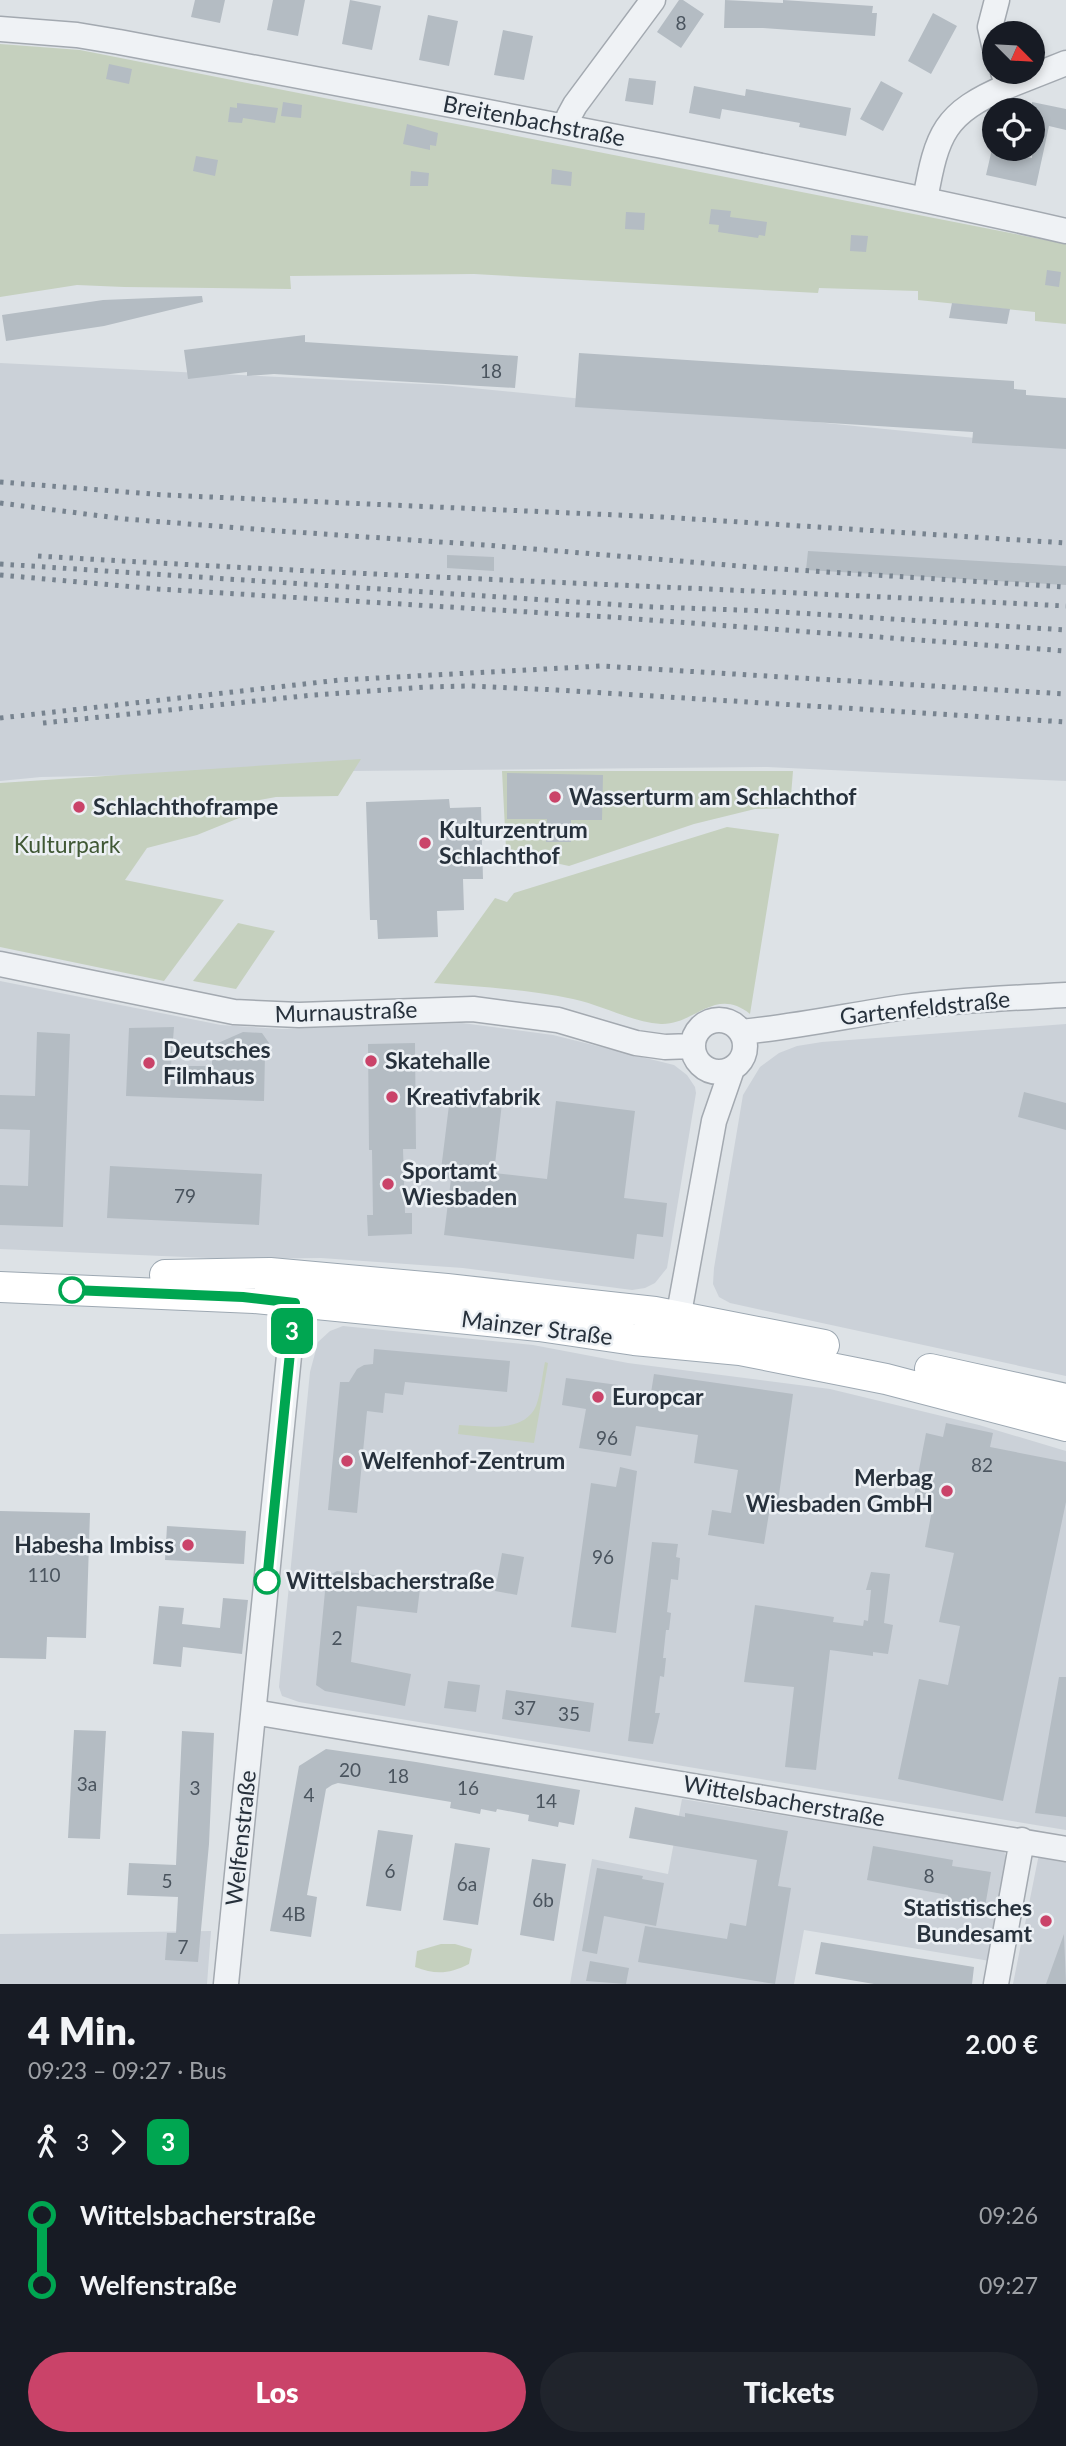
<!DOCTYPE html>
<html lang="de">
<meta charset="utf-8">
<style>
body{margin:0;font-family:Lato,sans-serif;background:#20242c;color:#f1f3f6;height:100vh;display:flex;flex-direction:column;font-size:26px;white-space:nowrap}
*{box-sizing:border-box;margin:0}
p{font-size:23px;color:#9ea1a6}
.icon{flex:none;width:38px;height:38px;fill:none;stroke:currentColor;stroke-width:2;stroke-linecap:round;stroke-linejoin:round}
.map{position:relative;height:1984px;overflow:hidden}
.side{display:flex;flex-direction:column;background:#171b24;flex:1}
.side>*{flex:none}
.badge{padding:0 14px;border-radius:10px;font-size:24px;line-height:46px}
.needle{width:46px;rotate:114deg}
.controls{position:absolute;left:982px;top:21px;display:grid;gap:14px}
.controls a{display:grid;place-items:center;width:63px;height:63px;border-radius:50%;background:#171b24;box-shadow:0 4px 10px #0003;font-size:35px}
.map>.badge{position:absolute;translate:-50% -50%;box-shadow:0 0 0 4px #fff}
.legs{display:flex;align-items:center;gap:10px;height:77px;padding:0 28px;font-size:23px}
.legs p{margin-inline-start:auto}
.summary{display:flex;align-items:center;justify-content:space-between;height:119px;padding:0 28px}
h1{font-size:38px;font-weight:800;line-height:52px}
.cta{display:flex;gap:14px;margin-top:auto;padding:14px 28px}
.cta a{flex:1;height:80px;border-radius:42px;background:#ca4369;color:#fff;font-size:28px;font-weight:800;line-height:80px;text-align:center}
.cta a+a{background:#20242c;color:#f1f3f6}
ul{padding:0 28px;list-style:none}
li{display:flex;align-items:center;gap:24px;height:70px;font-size:26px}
li i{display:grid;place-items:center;width:10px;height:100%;margin:0 9px;background:currentColor}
li i::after{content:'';width:18px;height:18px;margin:-9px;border:5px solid;border-radius:50%;background:#171b24}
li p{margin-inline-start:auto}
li:first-child i{background:linear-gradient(#0000 50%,currentColor 0)}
li:last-child i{background:linear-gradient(currentColor 50%,#0000 0)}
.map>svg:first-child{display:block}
.built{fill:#cbd1d8}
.green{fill:#c5d0be}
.building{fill:#b4bcc3}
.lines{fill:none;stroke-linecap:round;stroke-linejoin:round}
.minor-casing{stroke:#a3a9b0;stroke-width:27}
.major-casing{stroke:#9da8b2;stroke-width:32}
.minor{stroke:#eff2f5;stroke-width:24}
.major{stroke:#fff;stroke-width:30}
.rail{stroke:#77838f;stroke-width:5;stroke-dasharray:3.5 7;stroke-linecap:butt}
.line-1-casing{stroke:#fff;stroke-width:16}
.line-1{stroke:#00a651;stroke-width:10}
.poi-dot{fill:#ca4369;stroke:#ecf0f4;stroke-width:2.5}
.stop-1-dot{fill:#fff;stroke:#00a651;stroke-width:3.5}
.labels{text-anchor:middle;stroke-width:5;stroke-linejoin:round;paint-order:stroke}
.number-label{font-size:19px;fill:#4a545e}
.street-label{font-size:23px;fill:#27313c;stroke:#ecf0f4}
.poi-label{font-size:23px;font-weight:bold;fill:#27313c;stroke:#ecf0f4;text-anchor:start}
.park-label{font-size:23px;fill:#405835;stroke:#ecf0f4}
.stop-label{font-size:23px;font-weight:bold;fill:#27313c;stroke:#ecf0f4;text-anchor:start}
</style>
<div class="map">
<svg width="1066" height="1984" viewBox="0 0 1066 1984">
<rect width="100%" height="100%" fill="#dde2e6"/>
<!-- built -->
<path class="built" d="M0,363L442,385L1066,447V781L767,767L353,771L41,777L0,781Z
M0,981L221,1025L282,1029L462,1023L553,1035L674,1065L687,1075L695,1087L696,1093L667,1268L655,1283L645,1288L632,1290L463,1268L321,1258L232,1259L0,1249Z
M1066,1024V1376L730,1303L719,1297L713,1284L714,1268L743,1095L760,1067L779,1053L797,1046L822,1042Z
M343,1326L533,1345L628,1363L830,1389L979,1425L1066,1451V1830L299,1702L282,1696L279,1687L310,1372L318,1342L330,1331Z
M682,1799L1004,1851L1007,1861L990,1961L804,1930L794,1984H570L592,1859L668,1874Z
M1039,1854L1066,1859V1984H1013Z
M211,1931L207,1984H0V1934Z"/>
<!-- green -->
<path class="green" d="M0,44L80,50L1066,244V324L1035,321V312L918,300V291L819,288L818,293L474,274L290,276L291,289L124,287L77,285L0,297Z
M361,759L338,796L276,797L243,803L244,816L197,835L147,848L125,880L224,900L164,981L0,947V783Z
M502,771H793L790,808L755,809L694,824L569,866L528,857L506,848Z
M727,827L779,834L750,1014C715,986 695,1025 661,1024C631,1022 602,1005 573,999C527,989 480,987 434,983L495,898L507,902L514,893Z
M238,923L275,931L236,989L193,981Z
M545,1362L548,1363L534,1443L458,1434L459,1425C482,1426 524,1434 536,1406C541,1393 542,1376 545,1362Z
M441,1944H455L472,1949L469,1964C449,1974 436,1975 415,1967L417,1951Z"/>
<!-- building -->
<path class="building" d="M195,0H225L220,23L191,17Z
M273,0H305L298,36L267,30Z
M350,0L381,6L372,50L342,44Z
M679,0H683L704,14L681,48L657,32Z
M725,0L783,3V0L873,6L872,13H877L875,36L763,28H724Z
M933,13L957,26L931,74L908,61Z
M428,15L458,21L449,66L419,60Z
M503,30L533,36L524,80L494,75Z
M109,64L132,69L129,84L106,79Z
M629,78L656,81L653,105L625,101Z
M881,81L903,93L883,131L860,119Z
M694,86L745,96L746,89L851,108L846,136L799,127L800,123L722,109L720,119L689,113Z
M283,102L302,105L301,118L281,116Z
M1032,102L1066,109V130L1049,126L1036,186L986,175L992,149L1032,158Z
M237,103L278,108L275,123L243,118L242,123L228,122L230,107L237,108Z
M407,124L438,133L436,146L430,145V150L403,144Z
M196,156L218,160L215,176L193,171Z
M552,169L572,172L571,186L551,184Z
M411,171L429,173L428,186H410Z
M711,209L731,211L730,217L767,222L765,236L759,235L758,238L718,232L719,225L709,224Z
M626,212L645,213L644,230L625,229Z
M851,235L868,236L866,252L850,251Z
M1047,270L1061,272L1059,287L1045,285Z
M202,296L203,302L104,326L6,341L2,315L103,300Z
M952,303L1010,309L1007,324L949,318Z
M305,335V342L518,356L515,388L274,374L247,376V372L188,379L184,350Z
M579,353L1014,381V389L1026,390V395L1066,398V449L972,443L973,432L575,407Z
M808,551L1066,566V585L806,570Z
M447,555L494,557V571L447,568Z
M507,773L603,775L602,820H571V842H546L547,819H507Z
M449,799L450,808L481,807L483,879H463L464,910L437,911L438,937L378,939L377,920H370L366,802Z
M174,1027L171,1066H212V1052L218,1043L243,1032L262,1033L269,1043L265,1055L264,1101L126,1096L129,1028Z
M37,1032L70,1034L63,1227L0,1225V1185L28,1186L30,1130L0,1129V1095L35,1096Z
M415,1043L416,1149H403L405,1213H412V1234L368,1236L367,1215H373L372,1150H369L368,1044Z
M1024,1092L1066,1103V1130L1018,1117Z
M450,1097L502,1103L494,1173L547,1179L556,1101L635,1111L624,1198L667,1203L663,1237L637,1234L634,1259L444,1235L451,1179L440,1178Z
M110,1166L262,1174L259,1225L107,1218Z
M374,1349L510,1361L507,1392L405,1382L403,1395L385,1393L383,1413L367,1411L357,1513L328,1510L340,1382H349L357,1369L364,1365L373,1364Z
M654,1374L793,1394L778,1502L771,1501L764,1544L708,1535L712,1510L731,1513L738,1470L694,1463L698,1435L636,1426L631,1456L579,1448L586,1409L562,1405L566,1378L618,1385L617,1395L650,1399Z
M946,1423L993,1433L990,1447L1066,1462V1502L1003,1801L898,1779L919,1679L948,1685L960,1626L939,1622L954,1553L925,1547L934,1500L914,1496L926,1433L943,1437Z
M620,1467L637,1471L616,1633L571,1627L591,1483L616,1487Z
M0,1511L90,1513L86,1638L47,1637L46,1659L0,1658Z
M167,1526L246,1531L244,1564L165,1560Z
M652,1542L678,1544L676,1557L680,1558L678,1580L671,1579L667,1612L671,1613L669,1630H666L663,1658H666L664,1677L660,1676L655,1713H660L653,1744L628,1741Z
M502,1553L524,1557L517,1595L495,1591Z
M337,1571L421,1580L417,1613L357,1606L351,1662L411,1674L405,1706L325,1691L316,1685L326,1581L328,1576Z
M871,1572L890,1574L884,1623L893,1625L888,1654L873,1652V1656L830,1650L816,1770L785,1767L794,1687L744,1682L755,1605L834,1617L833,1622L863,1626L864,1620L868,1621L871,1590H866Z
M223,1598L248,1600L242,1654L183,1647L181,1667L153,1664L159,1606L184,1608L182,1624L220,1628Z
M1059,1677H1066V1817L1035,1813Z
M448,1681L480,1685L476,1712L444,1708Z
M506,1690L594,1703L590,1732L502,1719Z
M74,1730L106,1731L100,1839L68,1838Z
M182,1731L214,1733L209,1844L198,1962L165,1960L167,1933H176L178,1897L127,1895L129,1863L176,1865Z
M326,1749L416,1762L580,1790L574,1825L559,1822L558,1827L528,1821L529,1815L497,1809L496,1812L481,1809L480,1814L450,1808L451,1802L338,1783L332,1785L326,1789L307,1895L317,1897L311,1937L270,1931L299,1766Z
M635,1807L685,1817V1813L788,1831L778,1886L791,1888L775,1984L638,1962L645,1926L727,1939L730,1923L746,1926L757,1860L629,1838Z
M378,1830L413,1835L401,1911L366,1906Z
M455,1843L490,1848L478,1925L443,1920Z
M873,1846L953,1860L952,1866L991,1872L985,1907L947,1901L948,1895L867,1880Z
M532,1859L566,1864L554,1941L520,1935Z
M597,1868L643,1876L642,1879L664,1883L656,1926L604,1916L597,1954L582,1951Z
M1064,1934L1066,1984H1046Z
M821,1942L974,1967L972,1984H874L815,1974Z
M590,1961L629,1968L626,1984L586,1981Z"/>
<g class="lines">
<defs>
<path id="minor" d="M0,29L77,35L119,42C435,102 752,160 1066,231
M994,45L990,27L997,0
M1008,86L1066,63
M567,127L569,116L575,105L653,0
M925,200C937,133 944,113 1008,86L1003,72
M0,964L234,1012L299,1015L473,1009L558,1020L636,1043L665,1047L693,1046
M693 1046a26 26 0 1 1 52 0a26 26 0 1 1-52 0Z
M741,1032C796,1027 850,1015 905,1007C958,1000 1012,998 1066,995
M675,1335L714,1121L732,1069
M254,1712L1066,1849
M226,1984L296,1286
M996,1984L1022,1840"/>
<path id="major" d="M165,1275L270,1273L447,1289L655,1312L824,1345
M0,1287L254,1298L539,1326L634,1340L740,1350L886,1379L1066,1426
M930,1369L1066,1399"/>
</defs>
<!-- minor casing -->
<use href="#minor" class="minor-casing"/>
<!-- major casing -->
<use href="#major" class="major-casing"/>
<!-- minor -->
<use href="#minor" class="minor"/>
<!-- major -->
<use href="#major" class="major"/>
<!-- rail -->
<path class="rail" d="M0,482L165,495L662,517L1066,543
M0,503L125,519L279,531L485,545L764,568L1066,587
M38,556C381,577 723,588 1066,606
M0,564L653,607L766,611L1066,630
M0,575L158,589L610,617L1066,651
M0,718L340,680L601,666L1066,694
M43,723L313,695L426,687L470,686L557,690L1066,722"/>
</g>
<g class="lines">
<defs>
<path id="line-1" d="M72,1290L243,1297L295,1303L267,1581"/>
</defs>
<!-- line-1 casing -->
<use href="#line-1" class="line-1-casing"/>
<!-- line-1 -->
<use href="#line-1" class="line-1"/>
</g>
<!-- markers -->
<g class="poi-dot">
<circle cx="555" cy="797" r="7"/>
<circle cx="79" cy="807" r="7"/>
<circle cx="425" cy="843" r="7"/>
<circle cx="371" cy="1061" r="7"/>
<circle cx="149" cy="1063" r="7"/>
<circle cx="392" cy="1097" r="7"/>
<circle cx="388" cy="1184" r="7"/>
<circle cx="598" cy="1397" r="7"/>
<circle cx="347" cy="1461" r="7"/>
<circle cx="947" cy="1491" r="7"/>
<circle cx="188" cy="1545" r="7"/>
<circle cx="1046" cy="1921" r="7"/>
</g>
<g class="stop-1-dot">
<circle cx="72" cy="1290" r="12"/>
<circle cx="267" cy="1581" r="12"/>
</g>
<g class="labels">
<!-- number labels -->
<g class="number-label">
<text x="681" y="30">8</text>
<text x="491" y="378">18</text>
<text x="185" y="1203">79</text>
<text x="607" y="1445">96</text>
<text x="982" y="1472">82</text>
<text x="603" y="1564">96</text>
<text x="44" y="1582">110</text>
<text x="337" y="1645">2</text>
<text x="525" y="1715">37</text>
<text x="569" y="1721">35</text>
<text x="350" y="1777">20</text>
<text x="398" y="1783">18</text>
<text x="87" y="1791">3a</text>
<text x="195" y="1795">3</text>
<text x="468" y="1795">16</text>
<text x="309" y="1802">4</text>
<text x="546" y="1808">14</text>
<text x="390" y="1878">6</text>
<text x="929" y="1883">8</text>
<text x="167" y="1888">5</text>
<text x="467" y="1891">6a</text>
<text x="543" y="1907">6b</text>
<text x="294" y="1921">4B</text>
<text x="183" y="1954">7</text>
</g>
<!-- street labels -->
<g class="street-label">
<text transform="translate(534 121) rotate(11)" y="8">Breitenbachstraße</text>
<text transform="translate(925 1008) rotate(-6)" y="8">Gartenfeldstraße</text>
<text transform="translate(346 1012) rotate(-2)" y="8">Murnaustraße</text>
<text transform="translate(537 1328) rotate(7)" y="8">Mainzer Straße</text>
<text transform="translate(784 1801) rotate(10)" y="8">Wittelsbacherstraße</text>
<text transform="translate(241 1838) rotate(-84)" y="8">Welfenstraße</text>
</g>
<!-- poi labels -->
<g class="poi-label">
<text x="569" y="805">Wasserturm am Schlachthof</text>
<text x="93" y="815">Schlachthoframpe</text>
<text x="439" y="838">Kulturzentrum<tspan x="439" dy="26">Schlachthof</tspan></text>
<text x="163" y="1058">Deutsches<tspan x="163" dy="26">Filmhaus</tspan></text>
<text x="385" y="1069">Skatehalle</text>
<text x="406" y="1105">Kreativfabrik</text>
<text x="402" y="1179">Sportamt<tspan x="402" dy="26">Wiesbaden</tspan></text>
<text x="612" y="1405">Europcar</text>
<text x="361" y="1469">Welfenhof-Zentrum</text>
<text x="933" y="1486" text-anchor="end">Merbag<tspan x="933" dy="26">Wiesbaden GmbH</tspan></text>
<text x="174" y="1553" text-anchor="end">Habesha Imbiss</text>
<text x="1032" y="1916" text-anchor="end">Statistisches<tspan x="1032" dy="26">Bundesamt</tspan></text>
</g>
<!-- park labels -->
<g class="park-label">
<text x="67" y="853">Kulturpark</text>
</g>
<!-- stop labels -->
<g class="stop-label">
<text x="286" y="1589">Wittelsbacherstraße</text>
</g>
</g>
</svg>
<div class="controls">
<a><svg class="needle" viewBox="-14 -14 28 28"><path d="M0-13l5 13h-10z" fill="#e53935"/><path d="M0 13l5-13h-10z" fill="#9ea1a6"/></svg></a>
<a><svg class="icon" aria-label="locate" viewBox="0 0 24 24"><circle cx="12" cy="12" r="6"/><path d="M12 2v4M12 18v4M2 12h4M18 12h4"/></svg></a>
</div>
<b class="badge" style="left:292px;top:1331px;background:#00a651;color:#fff">3</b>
</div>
<section class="side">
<div class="summary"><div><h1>4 Min.</h1><p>09:23 – 09:27 · Bus</p></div><b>2.00 €</b></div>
<div class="legs"><svg class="icon" aria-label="walk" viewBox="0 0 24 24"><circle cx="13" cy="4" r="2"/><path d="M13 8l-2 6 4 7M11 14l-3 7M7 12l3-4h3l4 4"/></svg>3<svg class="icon" aria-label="forward" viewBox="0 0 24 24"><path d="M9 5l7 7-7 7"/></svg><b class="badge" style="background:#00a651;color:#fff">3</b></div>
<ul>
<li><i style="color:#00a651"></i><b>Wittelsbacherstraße</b><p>09:26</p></li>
<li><i style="color:#00a651"></i><b>Welfenstraße</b><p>09:27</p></li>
</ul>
<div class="cta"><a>Los</a><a>Tickets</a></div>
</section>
